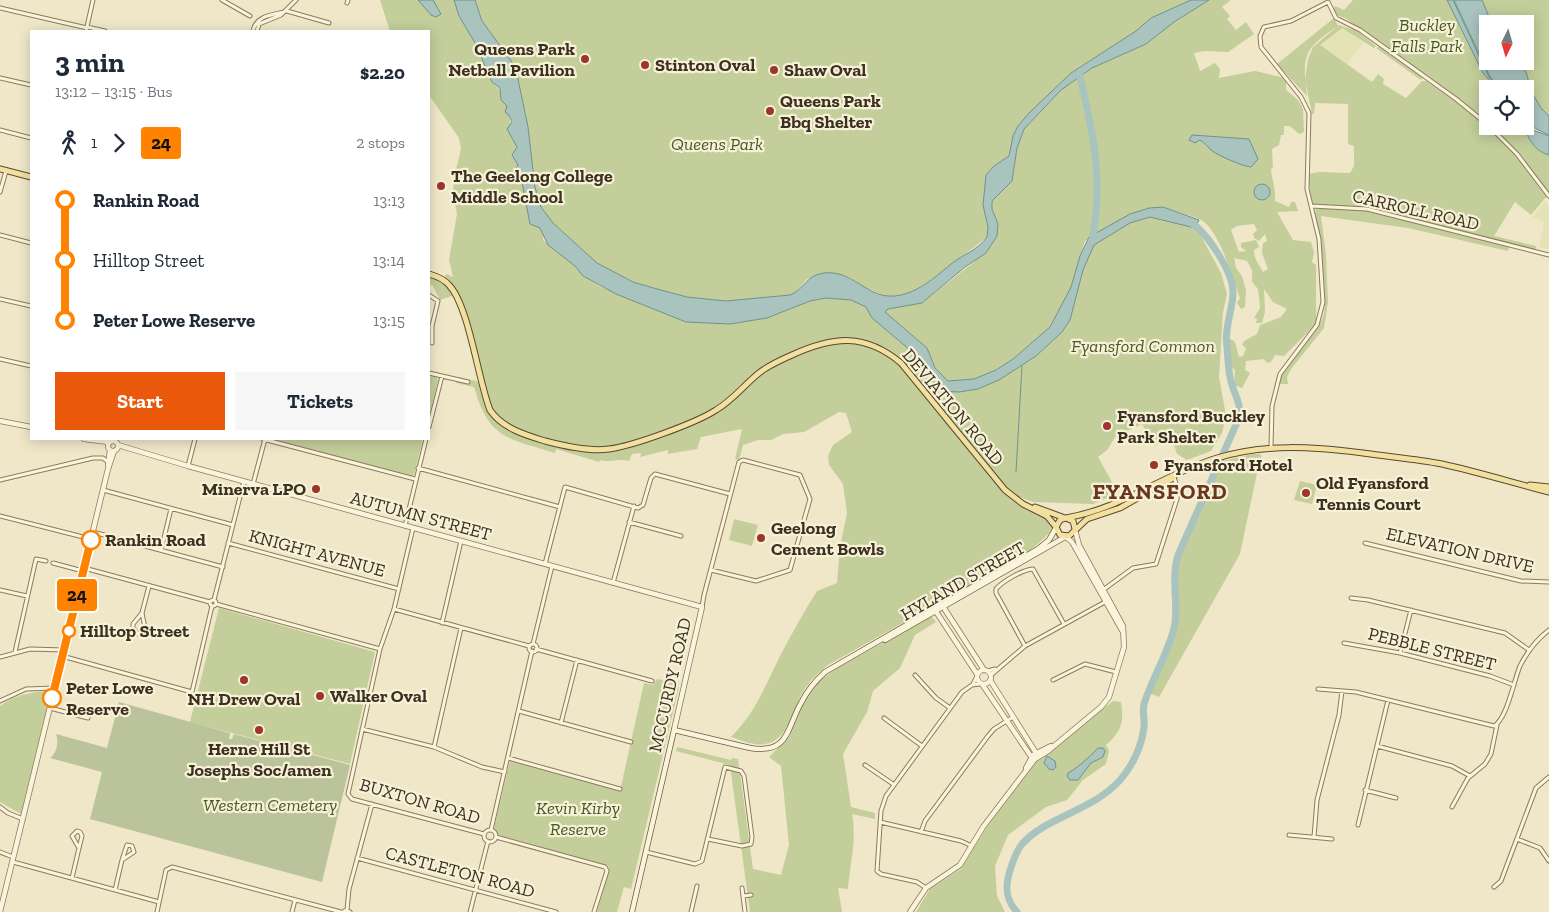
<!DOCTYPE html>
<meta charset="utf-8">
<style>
body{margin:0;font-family:"Zilla Slab",serif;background:#f6f6f7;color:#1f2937;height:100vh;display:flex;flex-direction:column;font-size:19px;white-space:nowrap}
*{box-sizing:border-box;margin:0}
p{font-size:16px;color:#747a83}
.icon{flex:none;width:28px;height:28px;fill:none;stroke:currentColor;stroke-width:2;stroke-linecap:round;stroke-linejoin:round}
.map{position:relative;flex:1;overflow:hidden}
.sheet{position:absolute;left:30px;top:30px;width:400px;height:410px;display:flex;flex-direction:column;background:#fff;border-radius:0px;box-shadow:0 2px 12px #0003}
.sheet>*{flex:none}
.badge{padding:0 10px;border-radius:4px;font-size:18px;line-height:32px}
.needle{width:32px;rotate:185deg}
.fabs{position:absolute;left:1479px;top:15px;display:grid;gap:10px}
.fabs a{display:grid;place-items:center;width:55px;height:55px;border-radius:0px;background:#fff;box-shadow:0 2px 12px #0003;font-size:25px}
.map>.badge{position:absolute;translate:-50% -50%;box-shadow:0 0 0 2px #fff}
.legs{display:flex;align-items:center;gap:8px;height:55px;padding:0 25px;font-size:16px}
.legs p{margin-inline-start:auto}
.head{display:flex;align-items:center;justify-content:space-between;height:85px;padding:0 25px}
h1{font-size:28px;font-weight:700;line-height:38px}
.button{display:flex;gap:10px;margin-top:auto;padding:10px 25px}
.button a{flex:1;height:58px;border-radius:0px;background:#ea580c;color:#fff;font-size:20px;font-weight:700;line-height:58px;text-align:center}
.button a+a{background:#f6f6f7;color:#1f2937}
ul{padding:0 25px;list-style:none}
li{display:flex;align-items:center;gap:18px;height:60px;font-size:19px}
li i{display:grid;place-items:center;width:8px;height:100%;margin:0 6px;background:currentColor}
li i::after{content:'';width:12px;height:12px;margin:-6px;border:4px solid;border-radius:50%;background:#fff}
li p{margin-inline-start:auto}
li:first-child i{background:linear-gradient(#0000 50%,currentColor 0)}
li:last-child i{background:linear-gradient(currentColor 50%,#0000 0)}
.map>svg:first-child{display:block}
.farmland{fill:#e5e2b5}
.green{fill:#c3ce9b;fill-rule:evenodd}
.cemetery{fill:#bac39a}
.water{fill:#a9c3be;stroke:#6f928d}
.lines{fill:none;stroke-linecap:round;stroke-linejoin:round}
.stream{stroke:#6f928d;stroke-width:1}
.river{stroke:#a9c3be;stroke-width:7}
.minor-casing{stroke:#8c7a5c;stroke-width:5}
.tertiary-casing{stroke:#8c7a5c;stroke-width:6}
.secondary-casing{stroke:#6e5b3f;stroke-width:6}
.primary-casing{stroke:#5a4830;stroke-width:7}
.minor{stroke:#faf4dc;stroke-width:3}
.tertiary{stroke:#faf4dc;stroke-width:4.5}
.secondary{stroke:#faf4dc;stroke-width:4.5}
.primary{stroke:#f2e0a0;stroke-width:5}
.line-1-casing{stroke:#fff;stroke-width:11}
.line-1{stroke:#ff8200;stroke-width:8}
.poi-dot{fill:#9c352b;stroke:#f7f1d8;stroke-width:2}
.stop-1-dot{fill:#fff;stroke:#ff8200;stroke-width:2.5}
.labels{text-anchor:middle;stroke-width:4.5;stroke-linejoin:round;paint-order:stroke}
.park-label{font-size:18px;font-style:italic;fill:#475926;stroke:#f7f1d8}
.poi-label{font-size:18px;font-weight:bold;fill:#3c3020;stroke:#f7f1d8;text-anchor:start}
.street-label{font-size:18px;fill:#3c3020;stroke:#f7f1d8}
.stop-label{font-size:18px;font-weight:bold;fill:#3c3020;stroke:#f7f1d8;text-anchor:start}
.district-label{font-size:22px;font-weight:bold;letter-spacing:1px;fill:#6a361f;stroke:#f7f1d8}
</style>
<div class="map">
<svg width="1549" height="912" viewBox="0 0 1549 912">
<rect width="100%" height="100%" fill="#efe7c8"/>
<!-- farmland -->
<path class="farmland" d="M1342,27L1365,41L1347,64L1319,45Z
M1545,201L1549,205V249L1539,247L1544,223L1533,217Z"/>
<!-- green -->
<path class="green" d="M380,0H454L459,16L478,48L492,82L502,92L500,97C502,101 505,101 507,106C510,119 511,133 517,147L512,155L518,165L515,169L521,177L528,208L527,212L544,233L543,240L575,266L583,276L599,286L686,322L730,324L767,318L810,301L826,298L851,300L866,307L872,318L910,350L923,364L928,375L959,392L978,389L999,380L1036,356L1062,332L1070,320L1083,270L1093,245L1130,223L1150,217L1195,228L1200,234L1221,273L1227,294L1223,312L1219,377L1226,416L1222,433L1211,451L1187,460L1177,454L1172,438L1154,446L1142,424L1116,436L1107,450L1098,457L1118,493L1093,504L1033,502L1020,497L1015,498L1044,514L1056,527L1030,551L828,665C819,672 811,679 804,690C793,707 789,741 765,744C753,746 741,740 731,737C754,714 765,687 779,658C791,635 803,613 817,591L837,583L840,547L847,513L843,484L829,465L828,456L833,445L852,432L846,413L839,412L804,432L783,434L771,440H758L743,445L739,460L735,459L742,429L701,437L697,449L668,454V450L640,457L641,453L632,454L629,461C617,458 611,463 600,460L599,462L556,449L555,453C507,438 489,439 474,387L456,383L458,377L481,382L462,309L455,295L440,300L433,286L429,284V274L444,280L446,274L453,277L449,260L457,214L453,193L454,178L461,149L459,138L429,95V31H390Z
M475,0H1191L1151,18L1136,31L1071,73L1042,101L1013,136L1009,156L994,166L983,205L988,227L987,237L937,276L907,295L897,297L883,295L868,289L849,277L807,279L796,292L790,295L726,301L687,297L657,289L633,282L597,263L553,223L541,207L535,187L528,127L519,83L512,62L482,21Z
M1209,0H1231L1222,7L1230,16L1227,19L1236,30L1246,22L1254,34L1228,52L1205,51L1194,53L1200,71L1215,63L1220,69L1219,78L1255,71L1281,77L1286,81V90L1298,100L1303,109L1304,132L1299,134L1290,126H1284V135H1281L1279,145L1272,149L1273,168L1271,169C1272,181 1276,189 1275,201L1289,207L1291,202H1295L1298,211L1277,212L1293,240L1311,242L1314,252L1312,262L1316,265V324L1284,356L1275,355L1271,362L1267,363L1264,359L1246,361L1245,370L1250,373L1242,388L1234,385L1235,370L1230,366L1227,341L1231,339L1235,342L1239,357L1243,356L1246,348L1242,345L1244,341L1257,334L1260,325L1281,317L1287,309L1273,302L1264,289L1265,312L1262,323H1256L1257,319L1254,318L1260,308L1259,298L1258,289L1252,282V270L1247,261L1234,258L1236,268L1242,276L1246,290L1245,307L1241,309L1237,303L1240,298C1232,277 1221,235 1203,221C1195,216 1173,211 1162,207L1085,241L1071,287L1050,327L1013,359L996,370L974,379L948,381L935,368L927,348L885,312L888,309L922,303L974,262L998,224L992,209V201L1012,181L1017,148L1024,129L1061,90L1092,68L1146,44L1174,22ZM1254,224L1257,230L1253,234L1254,238L1259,241L1265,234L1267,241L1263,243L1262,253L1268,269L1263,272C1259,264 1254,260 1254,250L1259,247L1256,240L1241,243V247L1246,251L1239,252L1231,230L1237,226Z
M1353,0H1447L1497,89H1488L1487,126L1456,98L1345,18L1335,15L1333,9L1335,6L1344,10Z
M1482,0H1549V116L1541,108L1532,93L1525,72L1513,61H1525V24H1492Z
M1334,18L1338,26C1303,49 1302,56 1307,96L1277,64Z
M1339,25L1357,31L1376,46L1374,48L1342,28L1320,45L1372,82L1378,74L1384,79L1383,84L1406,98L1422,81H1426L1457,102L1491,130L1488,126H1523C1529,139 1534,151 1549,155V195L1538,177L1514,153L1547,196L1531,215L1515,202L1494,236L1536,246L1535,251L1512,247H1509L1508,251L1408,228L1321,216L1326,255L1328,302L1324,328L1291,369L1287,377L1288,384H1280C1276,365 1317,337 1323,317C1329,297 1319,237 1315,214L1316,209L1330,208L1312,207L1308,174L1320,172L1350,173L1354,166V146L1348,144V104L1315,103L1314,114H1312L1305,80L1308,59L1313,47Z
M1380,46L1421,75L1422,78L1421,80L1376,48Z
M429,375L436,377L438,380L429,417Z
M271,439H423L414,475L410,476Z
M1253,454H1260L1262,458L1257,473L1240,554L1159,697L1149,693L1175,625C1176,613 1170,599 1172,587C1181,543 1205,503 1222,461Z
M1300,481L1317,485L1312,504L1294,500Z
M734,519L758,525L752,546L729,540Z
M219,608L375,652L350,764L190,722Z
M931,616L936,622L915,635L900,668L873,691L867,712L843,754L851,807L875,813V819L852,814C857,840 850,863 848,889L838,888L842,912H750L730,765L676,751L677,747L731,760L732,758L738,759L753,869L781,875L789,845L781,766L769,757L790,736L807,695L820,680L837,668Z
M657,679L679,683L677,686L679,687L631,889L624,887L617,912H597L609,871L608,866L498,835L494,828L510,761L620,791L644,683L653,685Z
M51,691L21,814L0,802V706C16,694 32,692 51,691Z
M1113,701L1121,702C1124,722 1122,731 1106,745L1109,751L1106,764L1083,780L1067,800L1046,807L1008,835L995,866L997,896L1005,912H916L930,889L961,869L985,830L1039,757Z"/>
<!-- cemetery -->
<path class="cemetery" d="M119,702L230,733L229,739H232L234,734L350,765L322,882L90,819L102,772L50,758C57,753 59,742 56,734L107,748Z"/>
<!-- water -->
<path class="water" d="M418,0H433L441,14L436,17L431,15Z
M454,0H475L482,21L512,62L518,79L528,127L535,187L541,207L553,223L597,263L633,282L657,289L687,297L726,301L790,295C804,290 806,275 824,273C841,271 853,280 866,288C898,309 926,285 951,264C962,255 978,250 987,237L988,227L983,205L986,175L994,166L1009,156L1013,136L1018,126L1029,113L1071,73L1136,31L1151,18L1191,0H1209L1174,22L1146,44L1092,68L1061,90L1024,129L1017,148L1012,181L992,201V209L998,224L997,236L986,253L965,267L922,303L888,309L885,312L927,348L935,368L948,381L974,379L996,370L1013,359L1050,327L1071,287L1080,256L1089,237L1130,214L1149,208L1163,207L1199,220L1195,228L1150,217L1130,223L1094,245L1083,270L1070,320L1062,332L1036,356L999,380L978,389L959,392L940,391L928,375L923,364L910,350L872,318L866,307L851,300L826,298L810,301L767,318L730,324L686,322L616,294L583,276L575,266L548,245L540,228L530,224L521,177L515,169L518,165L512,155L517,147L507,129L512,122L508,114L505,112L507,106L501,100L500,88L492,82L486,69L478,48L459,16Z
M1447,0H1453L1489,77L1500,89H1497L1483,73Z
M1454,0H1482L1492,24H1488V61H1513L1526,72L1532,93L1541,108L1549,116V135C1518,121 1525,121 1525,89H1501L1490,77Z
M1525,122L1530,129L1549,136V155C1534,151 1529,139 1523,126Z
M1192,135L1249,139L1258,159L1251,167C1241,166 1220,156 1212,151C1208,147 1205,143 1200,140L1195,143L1189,140Z
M1254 192a8 8 0 1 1 16 0a8 8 0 1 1-16 0Z
M1098,748H1103L1105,751L1103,757L1091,763L1078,780H1070L1067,776L1068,773C1080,766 1088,758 1098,748Z
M1047,756L1055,761L1056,767L1053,770L1049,769L1044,763Z"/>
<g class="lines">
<!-- stream -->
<path class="stream" d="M1016,472L1022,366"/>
<!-- river -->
<path class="river" d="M1079,73C1093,131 1104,180 1092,240
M1017,912C1006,900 1005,888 1009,874C1012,863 1016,851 1023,843C1048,816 1093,811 1121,779C1133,765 1142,745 1144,727C1145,719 1142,712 1144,704C1151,680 1172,646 1175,623C1178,600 1171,577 1178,555L1239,418C1241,404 1236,397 1232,385C1228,373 1228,359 1227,347C1224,329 1232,312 1233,294C1234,273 1206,230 1188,221"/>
<defs>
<path id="minor" d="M222,0L250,16
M347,3L348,0
M0,8L87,28
M287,11L329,23
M87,27L105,31
M86,31L93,0
M253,31C256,16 271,15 284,12
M257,31L259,24L281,15L296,0
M0,78L31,85
M1489,126L1517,154L1549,196
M0,130L31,138
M0,192L6,171
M1311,206L1367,209L1549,255
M0,235L31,243
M429,295L438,301L432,326V343
M0,299L31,306
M0,359L31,366
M429,373L468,382
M429,427L442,376
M263,439L415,479
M1271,447L1272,406L1280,374L1317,325L1323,302L1319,239L1307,189L1309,113L1301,97L1261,47L1260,36L1264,27L1291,21L1328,2L1336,18L1360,30L1456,99L1488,125
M188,466L195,439
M418,468L560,507
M0,480L93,458H103L108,462
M253,484L265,439
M103,490L233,525
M0,516L91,539
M629,522L681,536
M405,526L426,439
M413,528L394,609L380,649L348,794L352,799L484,834
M93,532L223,567
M228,543L399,589
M1365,543L1521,581L1549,582
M161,550L171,509
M53,563L83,571
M545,564L565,487L638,508L643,505L651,478L655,474L730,494
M84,568L210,602
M613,583L634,506
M0,590L27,596
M1103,590L1133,568L1156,564L1177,499L1178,490L1174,477
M1351,598L1368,600L1505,633L1529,650
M210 603a3 3 0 1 1 6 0a3 3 0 1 1-6 0Z
M214,600L244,481
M216,604L380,649
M702,607L704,595L739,462L743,460L800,475L810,499L790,570L756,581L711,570
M394,609L529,646
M142,613L133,624V628L138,634L142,633L145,628L142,613L149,586
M442,623L461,541
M1344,643L1400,653L1490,676L1514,685
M533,644L552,566
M529 648a4 4 0 1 1 8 0a4 4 0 1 1-8 0Z
M1025,646L996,593V589C1003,581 1022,570 1033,569L1064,624
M536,649L652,681
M15,652L36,559L46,561
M1400,653L1411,610
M62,656L192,692L212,606
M0,657L30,649L64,650
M988,671L995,669
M915,675L936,698L950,708
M991,675L1025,646L1105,602
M1053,680L1085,664L1116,672
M973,684L976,678
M1318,689L1356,692L1494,726C1507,719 1514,680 1520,666C1527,652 1536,640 1549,630
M0,701L26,689L55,688
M50,708L88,718
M519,711L631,742
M884,718L922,746
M561,723L577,660
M362,729L434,747L482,767L505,772
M1377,746L1452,766L1470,776
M434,747L461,628
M508,758L620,789
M865,765L893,784
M1365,790L1396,798
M0,807L8,813L23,819
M1452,807L1468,778L1485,764L1491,754L1497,725
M880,822L961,841L972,846
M1358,825L1388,700
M491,830L532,651
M484 836a6 6 0 1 1 12 0a6 6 0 1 1-12 0Z
M77,831L80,832L82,836L79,848L72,836Z
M921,832L925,821L988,736L994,729L1013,717
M1289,835L1332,839
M496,837L605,867L607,871L594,912
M1314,837L1317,800L1339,715L1342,691
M1517,839L1540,848L1549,861
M127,845L132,846L134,852L122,860Z
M0,852L13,857
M646,852L695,864L702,861L725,767L741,771L744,776L752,837L751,844L742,846L708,839
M357,858L556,912
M13,862L159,902
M72,878L79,848
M1494,887L1501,881L1536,788L1549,777
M742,888L743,896
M926,888L917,882L881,874L877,871L881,811L886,796L962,692L972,685L980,684
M115,890L122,860
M347,910L349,889L372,804
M157,912L166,870L172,867L341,912
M292,912L295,900
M343,912L346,910L350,912
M470,912L488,841
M691,912L697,886
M745,912L743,896L751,895"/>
<path id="tertiary" d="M0,421L31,427
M84,439L109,442
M108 446a5 5 0 1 1 10 0a5 5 0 1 1-10 0Z
M118,445L188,466L702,607L674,730
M108,465L110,450
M1066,537L1072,542L1123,632
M944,608L984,670
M937,613L977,674
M977 677a7 7 0 1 1 14 0a7 7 0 1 1-14 0Z
M990,680L1038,756
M982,684L1030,755L1035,759
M1026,768L1033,755L1051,746
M0,912L108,469L114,451
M910,912L926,888L960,865L983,827L1035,759L1048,751L1101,707L1109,697L1124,647L1123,626L1079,545L1075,530"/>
<path id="secondary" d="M885,640L1065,537
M632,912L674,730L750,748C789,754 786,730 801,703C807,691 815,681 825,672L1038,549L1049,540L1056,528"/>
<path id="primary" d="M0,169L31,177
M429,274C436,276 444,279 449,285C469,306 478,380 490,410C502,428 525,435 545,441C564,446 589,452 609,449C633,446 696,423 716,410C733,400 744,385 759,373C769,365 781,360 792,355C834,336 865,333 901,363L1005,490L1023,504L1047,516L1056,527
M1530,485L1549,487
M1035,507L1065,518
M1066,518C1123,508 1162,475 1217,458C1266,443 1313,447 1363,453C1390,457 1416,459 1442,464C1478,472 1514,483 1549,492
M1075,529L1073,521L1066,518L1060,520L1056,527L1060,535L1069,536L1087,519L1120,508L1173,478"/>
</defs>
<!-- minor casing -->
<use href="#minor" class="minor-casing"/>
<!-- tertiary casing -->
<use href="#tertiary" class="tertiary-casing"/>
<!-- secondary casing -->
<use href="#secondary" class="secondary-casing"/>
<!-- primary casing -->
<use href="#primary" class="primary-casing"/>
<!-- minor -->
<use href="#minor" class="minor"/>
<!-- tertiary -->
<use href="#tertiary" class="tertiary"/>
<!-- secondary -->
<use href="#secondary" class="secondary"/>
<!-- primary -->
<use href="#primary" class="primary"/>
</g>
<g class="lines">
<defs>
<path id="line-1" d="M52,698L91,540"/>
</defs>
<!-- line-1 casing -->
<use href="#line-1" class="line-1-casing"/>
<!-- line-1 -->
<use href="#line-1" class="line-1"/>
</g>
<!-- markers -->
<g class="poi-dot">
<circle cx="585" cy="59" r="5"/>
<circle cx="645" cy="65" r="5"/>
<circle cx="774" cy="70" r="5"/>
<circle cx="770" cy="111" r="5"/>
<circle cx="441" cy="186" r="5"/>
<circle cx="1107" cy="426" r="5"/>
<circle cx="1154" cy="465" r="5"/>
<circle cx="316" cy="489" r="5"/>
<circle cx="1306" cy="493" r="5"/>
<circle cx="761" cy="538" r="5"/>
<circle cx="244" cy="680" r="5"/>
<circle cx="320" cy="696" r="5"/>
<circle cx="259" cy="730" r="5"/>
</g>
<g class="stop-1-dot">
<circle cx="91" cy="540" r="9"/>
<circle cx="69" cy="631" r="6"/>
<circle cx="52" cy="698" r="9"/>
</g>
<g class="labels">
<!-- park labels -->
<g class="park-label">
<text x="1427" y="31">Buckley<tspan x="1427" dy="21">Falls Park</tspan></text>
<text x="717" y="150">Queens Park</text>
<text x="1143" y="352">Fyansford Common</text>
<text x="270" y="811">Western Cemetery</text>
<text x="578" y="814">Kevin Kirby<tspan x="578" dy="21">Reserve</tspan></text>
</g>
<!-- poi labels -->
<g class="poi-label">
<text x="575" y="55" text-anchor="end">Queens Park<tspan x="575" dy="21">Netball Pavilion</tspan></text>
<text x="655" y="71">Stinton Oval</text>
<text x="784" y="76">Shaw Oval</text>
<text x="780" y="107">Queens Park<tspan x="780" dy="21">Bbq Shelter</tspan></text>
<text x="451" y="182">The Geelong College<tspan x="451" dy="21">Middle School</tspan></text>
<text x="1117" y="422">Fyansford Buckley<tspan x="1117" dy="21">Park Shelter</tspan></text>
<text x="1164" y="471">Fyansford Hotel</text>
<text x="1316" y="489">Old Fyansford<tspan x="1316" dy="21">Tennis Court</tspan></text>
<text x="306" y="495" text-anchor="end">Minerva LPO</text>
<text x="771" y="534">Geelong<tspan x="771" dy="21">Cement Bowls</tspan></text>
<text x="330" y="702">Walker Oval</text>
<text x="244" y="705" text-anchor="middle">NH Drew Oval</text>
<text x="259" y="755" text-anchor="middle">Herne Hill St<tspan x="259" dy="21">Josephs Soc/amen</tspan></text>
</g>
<!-- street labels -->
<g class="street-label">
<text transform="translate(1416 210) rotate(13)" y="6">CARROLL ROAD</text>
<text transform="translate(953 407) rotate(50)" y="6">DEVIATION ROAD</text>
<text transform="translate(421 516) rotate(15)" y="6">AUTUMN STREET</text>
<text transform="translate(1460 550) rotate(13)" y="6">ELEVATION DRIVE</text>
<text transform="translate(317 553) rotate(15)" y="6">KNIGHT AVENUE</text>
<text transform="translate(963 581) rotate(-30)" y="6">HYLAND STREET</text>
<text transform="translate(1432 649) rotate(14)" y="6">PEBBLE STREET</text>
<text transform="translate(670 685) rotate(-77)" y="6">MCCURDY ROAD</text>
<text transform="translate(420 801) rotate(16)" y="6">BUXTON ROAD</text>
<text transform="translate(460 872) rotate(15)" y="6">CASTLETON ROAD</text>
</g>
<!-- stop labels -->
<g class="stop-label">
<text x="105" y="546">Rankin Road</text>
<text x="80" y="637">Hilltop Street</text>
<text x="66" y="694">Peter Lowe<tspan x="66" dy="21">Reserve</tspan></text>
</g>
<!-- district labels -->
<g class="district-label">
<text x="1160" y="499">FYANSFORD</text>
</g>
</g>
</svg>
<div class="fabs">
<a><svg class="needle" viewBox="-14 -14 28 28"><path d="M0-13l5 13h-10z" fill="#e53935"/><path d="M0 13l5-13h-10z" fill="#747a83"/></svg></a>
<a><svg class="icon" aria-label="locate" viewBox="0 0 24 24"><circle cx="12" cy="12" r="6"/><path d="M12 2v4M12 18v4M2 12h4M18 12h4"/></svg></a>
</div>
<b class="badge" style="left:77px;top:595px;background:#ff8200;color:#111">24</b>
<section class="sheet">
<div class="head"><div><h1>3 min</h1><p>13:12 – 13:15 · Bus</p></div><b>$2.20</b></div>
<div class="legs"><svg class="icon" aria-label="walk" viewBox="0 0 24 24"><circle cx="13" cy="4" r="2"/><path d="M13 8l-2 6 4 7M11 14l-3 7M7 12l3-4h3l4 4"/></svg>1<svg class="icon" aria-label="forward" viewBox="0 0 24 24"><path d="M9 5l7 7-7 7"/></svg><b class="badge" style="background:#ff8200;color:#111">24</b><p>2 stops</p></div>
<ul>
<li><i style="color:#ff8200"></i><b>Rankin Road</b><p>13:13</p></li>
<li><i style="color:#ff8200"></i><span>Hilltop Street</span><p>13:14</p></li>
<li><i style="color:#ff8200"></i><b>Peter Lowe Reserve</b><p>13:15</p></li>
</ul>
<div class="button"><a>Start</a><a>Tickets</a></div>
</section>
</div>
